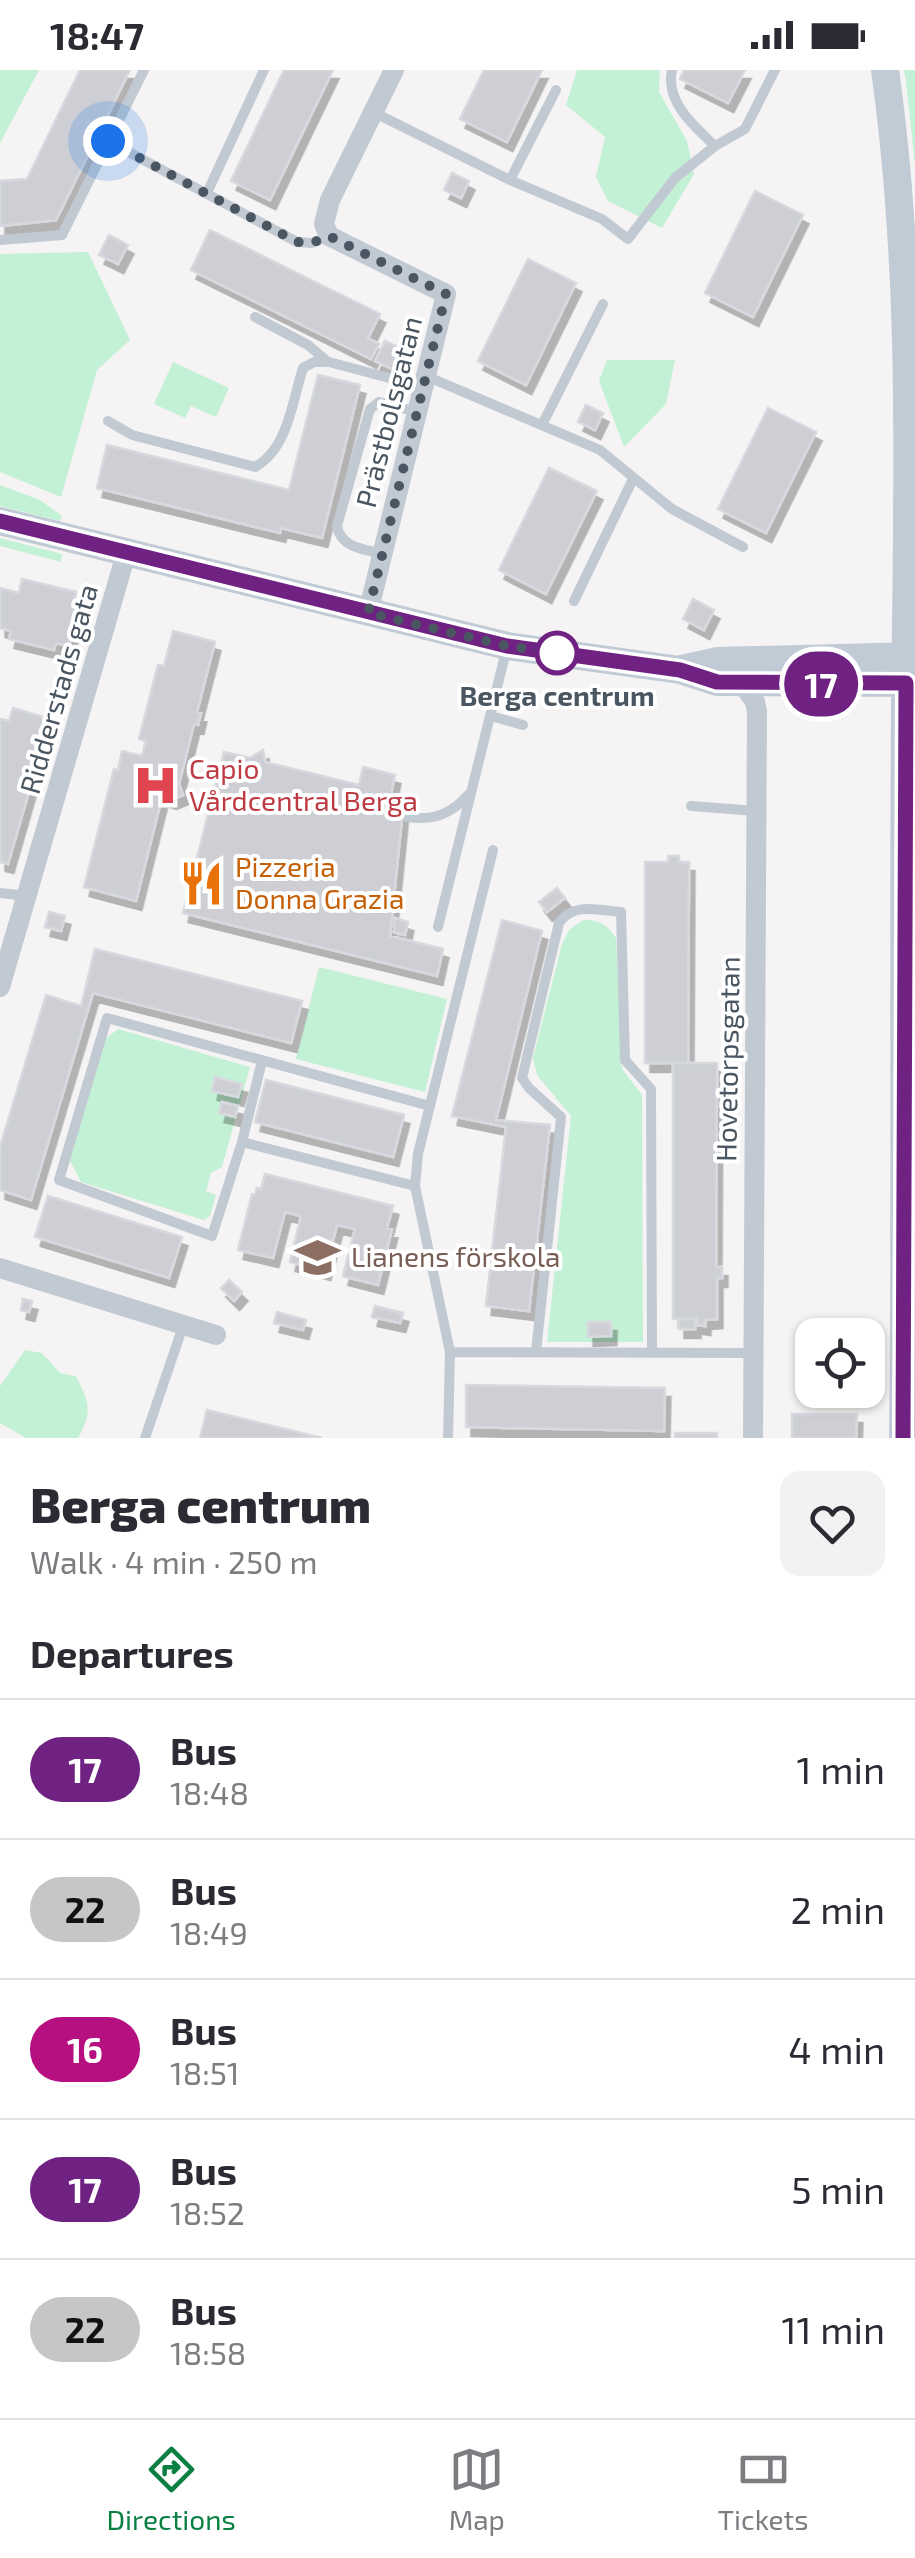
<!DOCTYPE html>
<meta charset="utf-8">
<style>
body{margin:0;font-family:"Exo 2",sans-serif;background:#f2f2f3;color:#2b2b33;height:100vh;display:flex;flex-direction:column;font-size:38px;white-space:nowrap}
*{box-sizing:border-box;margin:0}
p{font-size:32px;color:#7c7c81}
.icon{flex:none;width:55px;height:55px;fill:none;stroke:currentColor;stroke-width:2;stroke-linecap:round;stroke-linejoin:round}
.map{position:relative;height:1368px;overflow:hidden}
.details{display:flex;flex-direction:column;background:#fff;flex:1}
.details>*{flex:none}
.badge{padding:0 20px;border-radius:32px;font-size:35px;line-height:65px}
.tools{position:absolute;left:795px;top:1248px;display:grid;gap:20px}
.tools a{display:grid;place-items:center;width:90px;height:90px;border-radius:20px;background:#fff;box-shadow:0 2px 8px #0004;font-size:50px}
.you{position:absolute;width:50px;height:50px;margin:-25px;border:8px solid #fff;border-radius:50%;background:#1a73e8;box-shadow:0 0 0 15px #1a73e833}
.map>.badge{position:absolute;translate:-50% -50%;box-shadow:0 0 0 5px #fff}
h2{padding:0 30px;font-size:38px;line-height:90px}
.round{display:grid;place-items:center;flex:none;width:105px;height:105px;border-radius:20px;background:#f2f2f3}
.summary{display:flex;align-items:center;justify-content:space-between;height:170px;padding:0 30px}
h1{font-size:48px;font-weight:800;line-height:75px}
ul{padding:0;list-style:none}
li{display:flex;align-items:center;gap:30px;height:140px;padding:0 30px;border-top:2px solid #e1e1e2}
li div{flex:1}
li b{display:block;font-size:38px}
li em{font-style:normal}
li .badge{min-width:110px;font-weight:700;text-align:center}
.status{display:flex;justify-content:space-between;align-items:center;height:70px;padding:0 50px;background:#fff;direction:ltr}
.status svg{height:28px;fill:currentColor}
.dock{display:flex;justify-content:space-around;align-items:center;height:140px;border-top:2px solid #e1e1e2;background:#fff;font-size:28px;color:#7c7c81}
.dock a{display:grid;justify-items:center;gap:5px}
.dock .current{color:#0b8043}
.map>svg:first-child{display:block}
.green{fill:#c3f1d5}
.building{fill:#cdcfd5;stroke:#d7d9de;stroke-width:2.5;filter:url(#shadow)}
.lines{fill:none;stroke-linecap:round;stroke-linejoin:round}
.service{stroke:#c1cad2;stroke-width:10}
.minor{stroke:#c1cad2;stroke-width:20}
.secondary{stroke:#c1cbd6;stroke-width:28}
.line-casing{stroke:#fff;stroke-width:22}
.line{stroke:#702283;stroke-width:15}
.walk{stroke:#4a5661;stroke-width:10;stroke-dasharray:0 18}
.stop-dot{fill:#fff;stroke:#702283;stroke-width:5}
.labels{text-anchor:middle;stroke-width:8;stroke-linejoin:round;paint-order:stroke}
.street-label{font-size:28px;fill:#4a5661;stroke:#fff}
.stop-label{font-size:28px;font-weight:bold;fill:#4a5661;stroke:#fff}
.health-label{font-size:28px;fill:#be3a42;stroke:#fff;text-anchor:start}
.food-label{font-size:28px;fill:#c56008;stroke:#fff;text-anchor:start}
.education-label{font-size:28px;fill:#785e54;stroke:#fff;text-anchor:start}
</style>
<div class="status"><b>18:47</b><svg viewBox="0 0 49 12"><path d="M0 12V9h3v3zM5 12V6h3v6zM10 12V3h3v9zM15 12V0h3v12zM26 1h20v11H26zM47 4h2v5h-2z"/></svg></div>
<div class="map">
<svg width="915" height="1368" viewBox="0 0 915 1368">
<defs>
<filter id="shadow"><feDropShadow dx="5.5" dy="9" stdDeviation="0" flood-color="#0004"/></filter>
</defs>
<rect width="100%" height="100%" fill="#f5f3f3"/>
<!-- green -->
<path class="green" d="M0,0H39L0,73Z
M577,0H660L659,22L687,71L694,104L662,158L608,131L596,107L605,67L566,35Z
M904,0H915V96L906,11Z
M88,182L130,270L97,300L61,427L0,402V184Z
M607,290H675L666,334L624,377L599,311Z
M173,292L229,318L216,347L191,336L185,348L154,334Z
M0,415L40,430L62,446L60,451L0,436Z
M0,468L62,484L61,492L0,476Z
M583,850C599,850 607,854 616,868L622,999L642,1025L643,1272H547L571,1046L537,1005L533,988L562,874L569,860Z
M319,897L447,929L425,1022L296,989Z
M118,959L250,997L222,1097L211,1103L206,1121L216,1125L210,1146L204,1150L81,1112L70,1091L105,969Z
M25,1280L42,1283L60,1303L76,1306C89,1332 93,1342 78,1368H26L0,1353V1316Z"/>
<!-- building -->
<path class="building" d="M80,0H130L56,150L0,156V111L27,109Z
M284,0H333L270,130L231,111Z
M484,0H542L507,72L460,49Z
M684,0H745L728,33L680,9Z
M452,103L469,111L461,128L444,120Z
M755,121L803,145L753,247L705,223Z
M210,160L380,244L368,268L379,274L371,289L191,200Z
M109,165L128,175L118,194L99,185Z
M528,189L576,213L526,315L478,291Z
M385,271L404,280L394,300L375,291Z
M318,305L360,315L322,468L281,458L280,463L97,418L107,375L289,420Z
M586,335L603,343L595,360L578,352Z
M768,338L816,362L766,463L718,439Z
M549,398L597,421L546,524L499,500Z
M22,509L76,522L73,536L79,537L69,576L56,573L54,580L9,569L11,561L0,558V518L19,523Z
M693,529L714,540L704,560L683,549Z
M173,561L215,572L197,642L201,643L198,655L194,654L179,714L183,725L171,730L162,727L136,831L84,817L114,699L118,700L122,681L142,686L146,671L139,669L158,595L164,596Z
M13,638L50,649L8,794L0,792V653L1,649L9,651Z
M263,680L265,692L359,715L363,697L395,705L391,724L404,727L390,866L443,879L437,906L183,843L224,682L250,688Z
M668,786H679V792H689L688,993H645V792H668Z
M557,818L565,828L547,842L539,832Z
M49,842L65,846L61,861L45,857Z
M395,848L408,852L405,865L394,862Z
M502,850L542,861L496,1050L550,1055L529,1241L486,1236L506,1057L452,1046Z
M95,879L302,931L291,973L93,923L31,1130L0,1120V1077L46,925L81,936Z
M673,993H717L716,1197H722V1208H717V1249L705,1250V1256L697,1255V1249H673Z
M215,1007L242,1014L238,1027L212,1021Z
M266,1010L404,1045L393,1087L255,1052Z
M222,1032L238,1036L235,1047L219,1043Z
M265,1104L393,1136L387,1158L392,1159L378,1215L343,1206L355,1159L337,1155L325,1201L290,1192L301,1146L285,1142L273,1188L238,1180L252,1124L255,1125L257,1118L261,1119Z
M48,1126L182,1167L169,1208L35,1167Z
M229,1210L242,1222L234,1231L221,1218Z
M23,1229L32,1231L29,1242L21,1240Z
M375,1236L403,1243L400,1253L372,1247Z
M277,1242L306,1250L303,1260L274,1253Z
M679,1249H695V1259H679Z
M588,1252H611V1266L588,1267Z
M466,1315L665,1318L664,1361L466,1357Z
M207,1340L322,1368H200Z
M792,1344H857L856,1368H792Z
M675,1363H717V1368H675Z"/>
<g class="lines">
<!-- service -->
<path class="service" d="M672,0C665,32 694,56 715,76
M373,42L510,110L602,149L628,169L675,108L715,76L745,59L775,0
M108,71L297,172L312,173L329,166
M510,110L556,20
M207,123L264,0
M0,170L62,165L144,0
M255,247L308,275L328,292
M426,306L600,380L672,439L743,477
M108,351L132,365L255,397C288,379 292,332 303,298L314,292H329L423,317
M542,355L603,234
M382,484C364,479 341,478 337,456L370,339L379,332L417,342
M574,531L633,409
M491,646L523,655
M691,736L756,741
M407,747C434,751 452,744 470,723
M493,780L418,1084L415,1116L450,1282L752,1283
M0,823L27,826
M438,857L507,577
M262,991L242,1072L212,1166L59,1110L107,948L430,1036
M242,1072L415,1116
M536,1282L561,1047L529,1018L522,1008L559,853C573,832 598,840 621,842L625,990L651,1019L652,1281
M145,1368L183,1256
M448,1368L450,1282"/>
<!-- minor -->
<path class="minor" d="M368,543L446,224L329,166L324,154L330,130L394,0
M743,614L755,632L757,641L753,1368
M0,917L126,484
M0,1198L216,1265"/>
<!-- secondary -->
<path class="secondary" d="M885,0C915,212 907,429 905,642C903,884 906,1126 903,1368
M0,451L507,576L680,600L717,612L915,613
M682,599L718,591L915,586"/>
</g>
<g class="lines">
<defs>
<path id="line" d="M0,451L507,576L680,600L717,612L906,613L903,1368"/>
</defs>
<!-- line casing -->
<use href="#line" class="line-casing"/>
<!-- line -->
<use href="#line" class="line"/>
<!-- walk -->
<path class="walk" d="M108,71L297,172L312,173L329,166L446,224L368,543L507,576L557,583"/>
</g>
<!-- icons -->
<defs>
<symbol id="hospital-bare" viewBox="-9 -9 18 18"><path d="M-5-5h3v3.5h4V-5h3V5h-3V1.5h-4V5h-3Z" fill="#e0444e" stroke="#fff" stroke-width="2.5" paint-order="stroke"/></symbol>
<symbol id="restaurant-bare" viewBox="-9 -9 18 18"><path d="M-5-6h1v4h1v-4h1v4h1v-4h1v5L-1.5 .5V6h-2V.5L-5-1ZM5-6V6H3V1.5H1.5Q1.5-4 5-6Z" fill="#e8710a" stroke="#fff" stroke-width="2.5" paint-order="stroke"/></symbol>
<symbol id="school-bare" viewBox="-9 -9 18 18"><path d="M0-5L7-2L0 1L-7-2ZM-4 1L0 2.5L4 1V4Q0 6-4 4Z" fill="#8d6e63" stroke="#fff" stroke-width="2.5" paint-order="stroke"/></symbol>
</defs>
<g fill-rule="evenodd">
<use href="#hospital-bare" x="124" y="684" width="63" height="63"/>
<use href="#restaurant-bare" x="170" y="782" width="63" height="63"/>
<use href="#school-bare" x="286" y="1156" width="63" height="63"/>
</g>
<!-- markers -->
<circle class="stop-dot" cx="557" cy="583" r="20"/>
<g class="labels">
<!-- street labels -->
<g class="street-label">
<text transform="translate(389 342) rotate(-76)" y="10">Prästbolsgatan</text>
<text transform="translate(59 619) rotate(-74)" y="10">Ridderstads gata</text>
<text transform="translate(728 989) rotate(-89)" y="10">Hovetorpsgatan</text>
</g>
<!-- stop labels -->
<g class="stop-label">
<text x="557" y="636">Berga centrum</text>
</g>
<!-- health labels -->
<g class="health-label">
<text x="189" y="709">Capio<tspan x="189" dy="32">Vårdcentral Berga</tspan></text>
</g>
<!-- food labels -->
<g class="food-label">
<text x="235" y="807">Pizzeria<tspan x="235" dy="32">Donna Grazia</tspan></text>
</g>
<!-- education labels -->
<g class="education-label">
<text x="351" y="1197">Lianens förskola</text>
</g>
</g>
</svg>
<div class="tools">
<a><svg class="icon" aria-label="locate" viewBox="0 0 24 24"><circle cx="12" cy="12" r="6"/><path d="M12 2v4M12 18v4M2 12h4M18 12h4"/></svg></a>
</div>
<div class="you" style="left:108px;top:71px"></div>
<b class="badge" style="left:821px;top:614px;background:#702283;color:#fff">17</b>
</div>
<section class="details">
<div class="summary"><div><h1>Berga centrum</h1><p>Walk · 4 min · 250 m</p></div><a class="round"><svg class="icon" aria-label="heart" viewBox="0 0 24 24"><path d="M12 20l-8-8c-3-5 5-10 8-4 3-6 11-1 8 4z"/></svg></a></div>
<h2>Departures</h2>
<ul>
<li><span class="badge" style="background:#702283;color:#fff">17</span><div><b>Bus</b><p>18:48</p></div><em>1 min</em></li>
<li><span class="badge" style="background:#c6c6c6;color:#111">22</span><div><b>Bus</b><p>18:49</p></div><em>2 min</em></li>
<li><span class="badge" style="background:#b60f80;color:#fff">16</span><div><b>Bus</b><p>18:51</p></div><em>4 min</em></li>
<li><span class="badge" style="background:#702283;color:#fff">17</span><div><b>Bus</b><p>18:52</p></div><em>5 min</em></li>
<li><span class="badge" style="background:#c6c6c6;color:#111">22</span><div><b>Bus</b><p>18:58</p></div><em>11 min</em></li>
</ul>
</section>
<nav class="dock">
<a class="current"><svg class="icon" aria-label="directions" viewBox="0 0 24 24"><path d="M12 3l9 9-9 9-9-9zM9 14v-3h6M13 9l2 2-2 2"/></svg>Directions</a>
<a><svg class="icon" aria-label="map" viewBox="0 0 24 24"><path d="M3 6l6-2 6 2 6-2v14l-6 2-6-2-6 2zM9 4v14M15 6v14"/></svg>Map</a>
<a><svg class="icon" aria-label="tickets" viewBox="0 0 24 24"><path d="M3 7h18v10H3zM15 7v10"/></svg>Tickets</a>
</nav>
